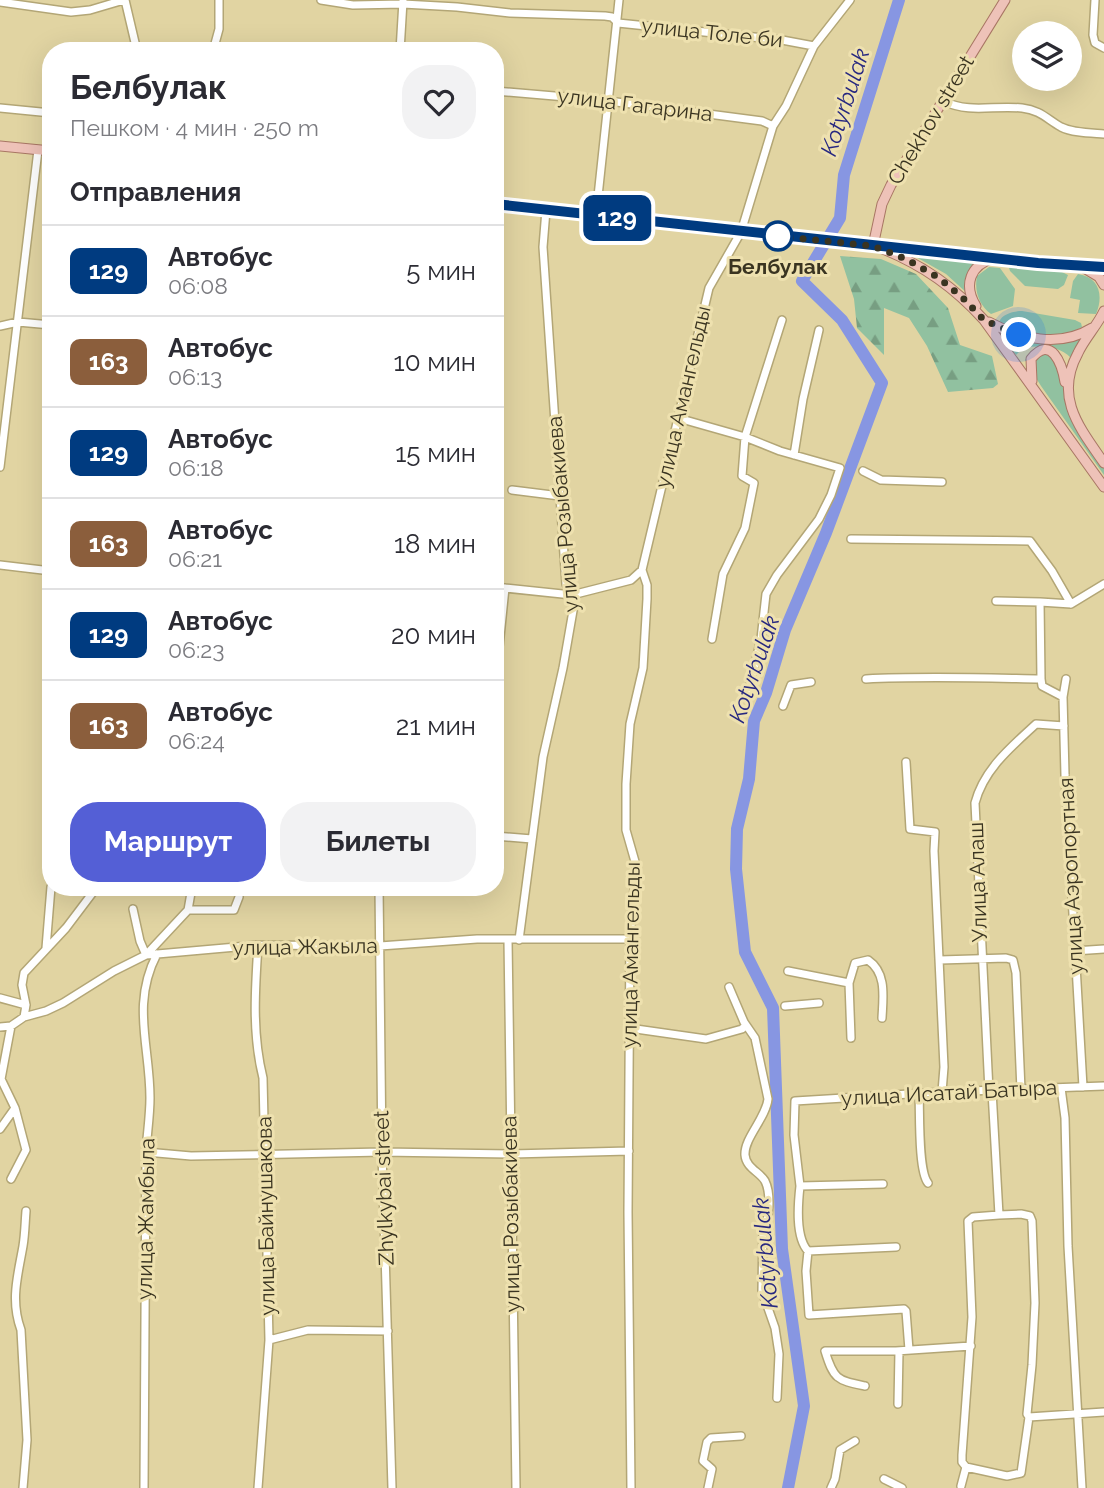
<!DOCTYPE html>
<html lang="ru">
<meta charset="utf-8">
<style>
body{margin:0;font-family:Raleway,sans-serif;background:#f2f2f3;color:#2b2b33;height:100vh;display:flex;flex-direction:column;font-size:26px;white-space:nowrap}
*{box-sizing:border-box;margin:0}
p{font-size:23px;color:#7c7c81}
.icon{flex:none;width:38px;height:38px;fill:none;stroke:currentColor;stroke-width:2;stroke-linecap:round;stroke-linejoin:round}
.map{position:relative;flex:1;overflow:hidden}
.drawer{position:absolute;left:42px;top:42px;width:462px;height:854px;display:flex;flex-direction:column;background:#fff;border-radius:28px;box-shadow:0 7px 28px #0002}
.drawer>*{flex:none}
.badge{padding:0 14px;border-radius:10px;font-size:24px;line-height:46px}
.controls{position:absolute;left:1012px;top:21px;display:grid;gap:14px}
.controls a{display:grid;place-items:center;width:70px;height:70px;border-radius:50%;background:#fff;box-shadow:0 7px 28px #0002;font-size:35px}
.you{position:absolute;width:35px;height:35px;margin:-18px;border:5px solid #fff;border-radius:50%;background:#1a73e8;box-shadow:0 0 0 10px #1a73e833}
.map>.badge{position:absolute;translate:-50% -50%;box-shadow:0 0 0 4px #fff}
h2{padding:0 28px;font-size:26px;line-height:63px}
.round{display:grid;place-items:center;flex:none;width:74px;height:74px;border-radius:28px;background:#f2f2f3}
.head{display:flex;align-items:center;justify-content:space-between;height:119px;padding:0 28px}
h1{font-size:33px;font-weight:700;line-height:52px}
.cta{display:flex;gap:14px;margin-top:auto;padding:14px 28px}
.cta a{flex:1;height:80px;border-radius:28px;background:#545fd6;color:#fff;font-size:28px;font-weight:700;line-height:80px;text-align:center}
.cta a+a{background:#f2f2f3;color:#2b2b33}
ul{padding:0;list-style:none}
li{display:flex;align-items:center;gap:21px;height:91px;padding:0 28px;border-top:2px solid #e1e1e2}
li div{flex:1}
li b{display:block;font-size:26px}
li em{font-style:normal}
li .badge{min-width:77px;font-weight:700;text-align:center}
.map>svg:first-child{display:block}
.grass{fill:#91c1a0}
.forest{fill:url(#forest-firs)}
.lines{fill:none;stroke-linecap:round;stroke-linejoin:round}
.river{stroke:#8796e2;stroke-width:12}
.minor-casing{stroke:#b3a676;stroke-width:10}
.major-casing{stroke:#a87664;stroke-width:11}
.minor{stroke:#fff;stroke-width:7}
.major{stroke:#eec2b8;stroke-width:9}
.line-casing{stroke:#fff;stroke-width:16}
.line{stroke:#003b80;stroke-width:10}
.walk{stroke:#3a3421;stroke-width:7;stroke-dasharray:0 12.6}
.stop-dot{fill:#fff;stroke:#003b80;stroke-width:3.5}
.labels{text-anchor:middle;stroke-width:6;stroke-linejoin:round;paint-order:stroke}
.street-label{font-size:21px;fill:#3a3421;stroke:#eee1af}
.stop-label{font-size:21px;font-weight:bold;fill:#3a3421;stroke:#eee1af}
.water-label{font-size:23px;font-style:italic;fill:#272880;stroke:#eee1af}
</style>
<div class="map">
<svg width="1104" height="1488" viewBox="0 0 1104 1488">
<defs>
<pattern id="forest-firs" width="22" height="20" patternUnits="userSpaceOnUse" patternTransform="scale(1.75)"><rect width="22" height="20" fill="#91c1a0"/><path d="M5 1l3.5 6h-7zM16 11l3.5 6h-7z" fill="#779e82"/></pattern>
</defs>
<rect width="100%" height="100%" fill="#e1d4a2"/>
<!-- grass -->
<path class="grass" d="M909,253L975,263L967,275L968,294L946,274Z
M989,267L1000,268L1015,289L1013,306L991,314C979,305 974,291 977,276Z
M1011,267L1062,272L1068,275L1064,285L1058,289L1025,286L1010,271L1009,268Z
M1078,274C1099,277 1104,295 1096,314L1078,313L1080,300L1070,298L1073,281Z
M1022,311L1075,320L1081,323L1082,327C1059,342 1021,335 999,322C1002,314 1014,311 1022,311Z
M993,326C1023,336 1052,350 1083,337L1071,358C1059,345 1041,346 1024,347L1016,355Z
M1043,351C1052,353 1062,355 1066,365C1070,373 1063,386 1065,397C1068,424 1089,446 1104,468V475L1041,386L1025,360L1031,353Z"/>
<!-- forest -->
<path class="forest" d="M840,256L881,259L916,274L948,308L960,345L992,356L998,384L993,388L948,392L927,346L909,318L884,308V355L857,328L854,299Z"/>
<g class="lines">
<!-- river -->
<path class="river" d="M788,1488L804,1406L782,1249L773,1008L745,952L736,869L737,829L749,779L754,721L766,693L785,630L826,533L882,383L842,320L802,281L840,218L844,175L899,0"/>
<defs>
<path id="minor" d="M125,0L137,51
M321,0L353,5L403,4L457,7L510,13L605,16L612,17L618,23L782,40L814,46
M1095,0L1093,35L1095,43L1104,48
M0,2L71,12L90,10L124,0
M213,51L219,29V0
M400,51L403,1
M495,91L601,100L762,121L773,126
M942,101C973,114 991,105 1022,108C1040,110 1047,119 1061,127C1073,133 1091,133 1104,134
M0,108L51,113
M596,215L619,0
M0,326L18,322L51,325
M678,418L745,437L780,451L840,468L831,495L819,519L777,575L766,594L761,639L747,698
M794,455L803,399L819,330
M0,467L38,150
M863,471L881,480L942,482
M512,490L560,496
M851,539L1030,541L1052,571L1071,604
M0,565L51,571
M495,587L572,595L631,580L642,570
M996,601L1040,602
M712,639L723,574L745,528L754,483L742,476L745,437L782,320
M496,676L505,588
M866,679C924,676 983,678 1041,679L1040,602L1071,604L1104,584
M1041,679L1042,686L1063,697L1065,775L1083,1087
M1063,697L1066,679
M783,706L791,685L811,682
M906,762L910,829L935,832L934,851L944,1067L942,1092
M495,836L532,839
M379,887L382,1152L392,1488
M133,909L140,941L146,955L188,910L192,887
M188,910H234L239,897
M508,940L516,1488
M519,940L543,757L563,668L574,605L572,595L566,584L543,247L546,210
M258,945C255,990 252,1034 263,1078L269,1340L258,1488
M46,948L51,887
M1074,951L1104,949
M940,960L1006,958L1013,960L1016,973L1021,1090
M788,971L849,983L851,1038
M849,983L855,963L868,960C887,973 883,997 882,1018
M729,987L744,1022L755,1038L768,1099C766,1118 744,1138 745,1155C746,1168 760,1172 765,1181C771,1193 770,1220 763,1230L762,1291L775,1328L779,1354L777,1398
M0,998L26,1005
M785,1006L819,1003
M24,1017L26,1005L22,985L24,973L66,928L97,887
M0,1027L11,1026L24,1017L46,1011L63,1003L114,971L146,955L258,945L380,946L477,939H630
M629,1028L706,1039L742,1029L746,1025
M1061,1088L1065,1118L1068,1246L1082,1488
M989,1091L975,803C984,769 1011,747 1036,724L1064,726
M919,1094C920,1112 918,1171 928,1183
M0,1129L15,1108L1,1079L11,1026
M146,1152L191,1156L382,1152L512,1154L629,1151
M11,1179L26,1150L15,1108
M883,1184L800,1186L794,1135L795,1101L942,1092L1104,1086
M800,1186C798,1204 795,1237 808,1251L896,1247
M808,1251L806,1271L809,1315L904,1309L906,1311L909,1350
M269,1340L308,1330L388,1331
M865,1386C837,1380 834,1380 825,1351H896L971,1346
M898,1404L899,1351
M1029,1417L1104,1412
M966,1467L1007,1476L1021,1473L1029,1417L1027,1414L1032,1365L1035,1303L1032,1221L1030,1216L1021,1214L999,1215L992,1091
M884,1479L902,1488
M961,1486L966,1467L962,1462V1455L972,1317L968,1221L973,1217L999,1215
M23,1488L27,1440L21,1330C10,1300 18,1275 23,1246C25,1234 25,1223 26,1211
M144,1488L146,1152C147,1134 150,1116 150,1098C150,1046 131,1004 157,954
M631,1488L628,1212L630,939L636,865L626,830V784L630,724L643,668L647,599V585L642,570L709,288L741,232L773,126L786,106L814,46L850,0
M708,1488L712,1469L703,1461L707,1442L711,1438L741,1436
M831,1488L835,1479L840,1450L855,1441"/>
<path id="major" d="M0,146L51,151
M495,204L1038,263L1104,266
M873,246L882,204L891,185L1005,0
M883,249C924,266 954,287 984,320L1104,487
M1084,268L1099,277L1104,285
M976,306C963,285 970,265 994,258
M1104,311C1097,326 1085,338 1078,353C1054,397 1079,427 1104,463
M989,322C1020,339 1060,348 1092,328
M1032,381L1031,359C1051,334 1062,364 1065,382"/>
</defs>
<!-- minor casing -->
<use href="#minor" class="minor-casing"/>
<!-- major casing -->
<use href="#major" class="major-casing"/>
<!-- minor -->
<use href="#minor" class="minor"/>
<!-- major -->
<use href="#major" class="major"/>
</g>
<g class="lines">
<defs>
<path id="line" d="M495,204L1038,263L1104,267"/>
</defs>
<!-- line casing -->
<use href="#line" class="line-casing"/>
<!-- line -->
<use href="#line" class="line"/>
<!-- walk -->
<path class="walk" d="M778,236L873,246L906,259L939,278L962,297L984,320L1019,335"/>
</g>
<!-- markers -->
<circle class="stop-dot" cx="778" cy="236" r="14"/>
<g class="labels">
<!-- street labels -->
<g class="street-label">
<text transform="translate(712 33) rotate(6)" y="7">улица Толе би</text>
<text transform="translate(635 105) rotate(7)" y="7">улица Гагарина</text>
<text transform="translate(931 120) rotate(-59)" y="7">Chekhov street</text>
<text transform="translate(683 397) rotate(-77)" y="7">улица Амангельды</text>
<text transform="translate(563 514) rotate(-95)" y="7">улица Розыбакиева</text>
<text transform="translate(1071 876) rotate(-93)" y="7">улица Аэропортная</text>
<text transform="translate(978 882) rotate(-92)" y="7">Улица Алаш</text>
<text transform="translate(305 947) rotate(-1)" y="7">улица Жакыла</text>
<text transform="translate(631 955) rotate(-89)" y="7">улица Амангельды</text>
<text transform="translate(949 1093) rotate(-3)" y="7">улица Исатай Батыра</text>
<text transform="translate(384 1188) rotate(-92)" y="7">Zhylkybai street</text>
<text transform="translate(511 1214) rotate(-91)" y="7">улица Розыбакиева</text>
<text transform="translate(266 1216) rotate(-91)" y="7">улица Байнушакова</text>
<text transform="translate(146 1219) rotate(-89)" y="7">улица Жамбыла</text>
</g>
<!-- stop labels -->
<g class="stop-label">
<text x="778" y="274">Белбулак</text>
</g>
<!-- water labels -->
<g class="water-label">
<text transform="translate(845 102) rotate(-72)" y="8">Kotyrbulak</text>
<text transform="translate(754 669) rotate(-71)" y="8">Kotyrbulak</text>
<text transform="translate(765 1253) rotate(-95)" y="8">Kotyrbulak</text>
</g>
</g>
</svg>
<div class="controls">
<a><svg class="icon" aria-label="layers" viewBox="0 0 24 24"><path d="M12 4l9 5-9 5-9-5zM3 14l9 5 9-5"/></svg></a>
</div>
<div class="you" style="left:1019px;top:335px"></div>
<b class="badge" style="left:617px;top:218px;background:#003b80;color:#fff">129</b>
<section class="drawer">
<div class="head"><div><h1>Белбулак</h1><p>Пешком · 4 мин · 250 m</p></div><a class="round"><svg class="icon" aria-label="heart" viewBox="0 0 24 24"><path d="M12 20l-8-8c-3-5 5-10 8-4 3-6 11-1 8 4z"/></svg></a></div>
<h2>Отправления</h2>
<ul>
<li><span class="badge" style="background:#003b80;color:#fff">129</span><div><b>Автобус</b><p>06:08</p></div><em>5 мин</em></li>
<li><span class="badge" style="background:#8b5e3c;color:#fff">163</span><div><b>Автобус</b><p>06:13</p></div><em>10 мин</em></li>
<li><span class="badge" style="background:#003b80;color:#fff">129</span><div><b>Автобус</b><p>06:18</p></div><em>15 мин</em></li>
<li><span class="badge" style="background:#8b5e3c;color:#fff">163</span><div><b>Автобус</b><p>06:21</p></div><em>18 мин</em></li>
<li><span class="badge" style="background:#003b80;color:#fff">129</span><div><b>Автобус</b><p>06:23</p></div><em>20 мин</em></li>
<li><span class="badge" style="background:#8b5e3c;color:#fff">163</span><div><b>Автобус</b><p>06:24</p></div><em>21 мин</em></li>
</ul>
<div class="cta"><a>Маршрут</a><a>Билеты</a></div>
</section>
</div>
